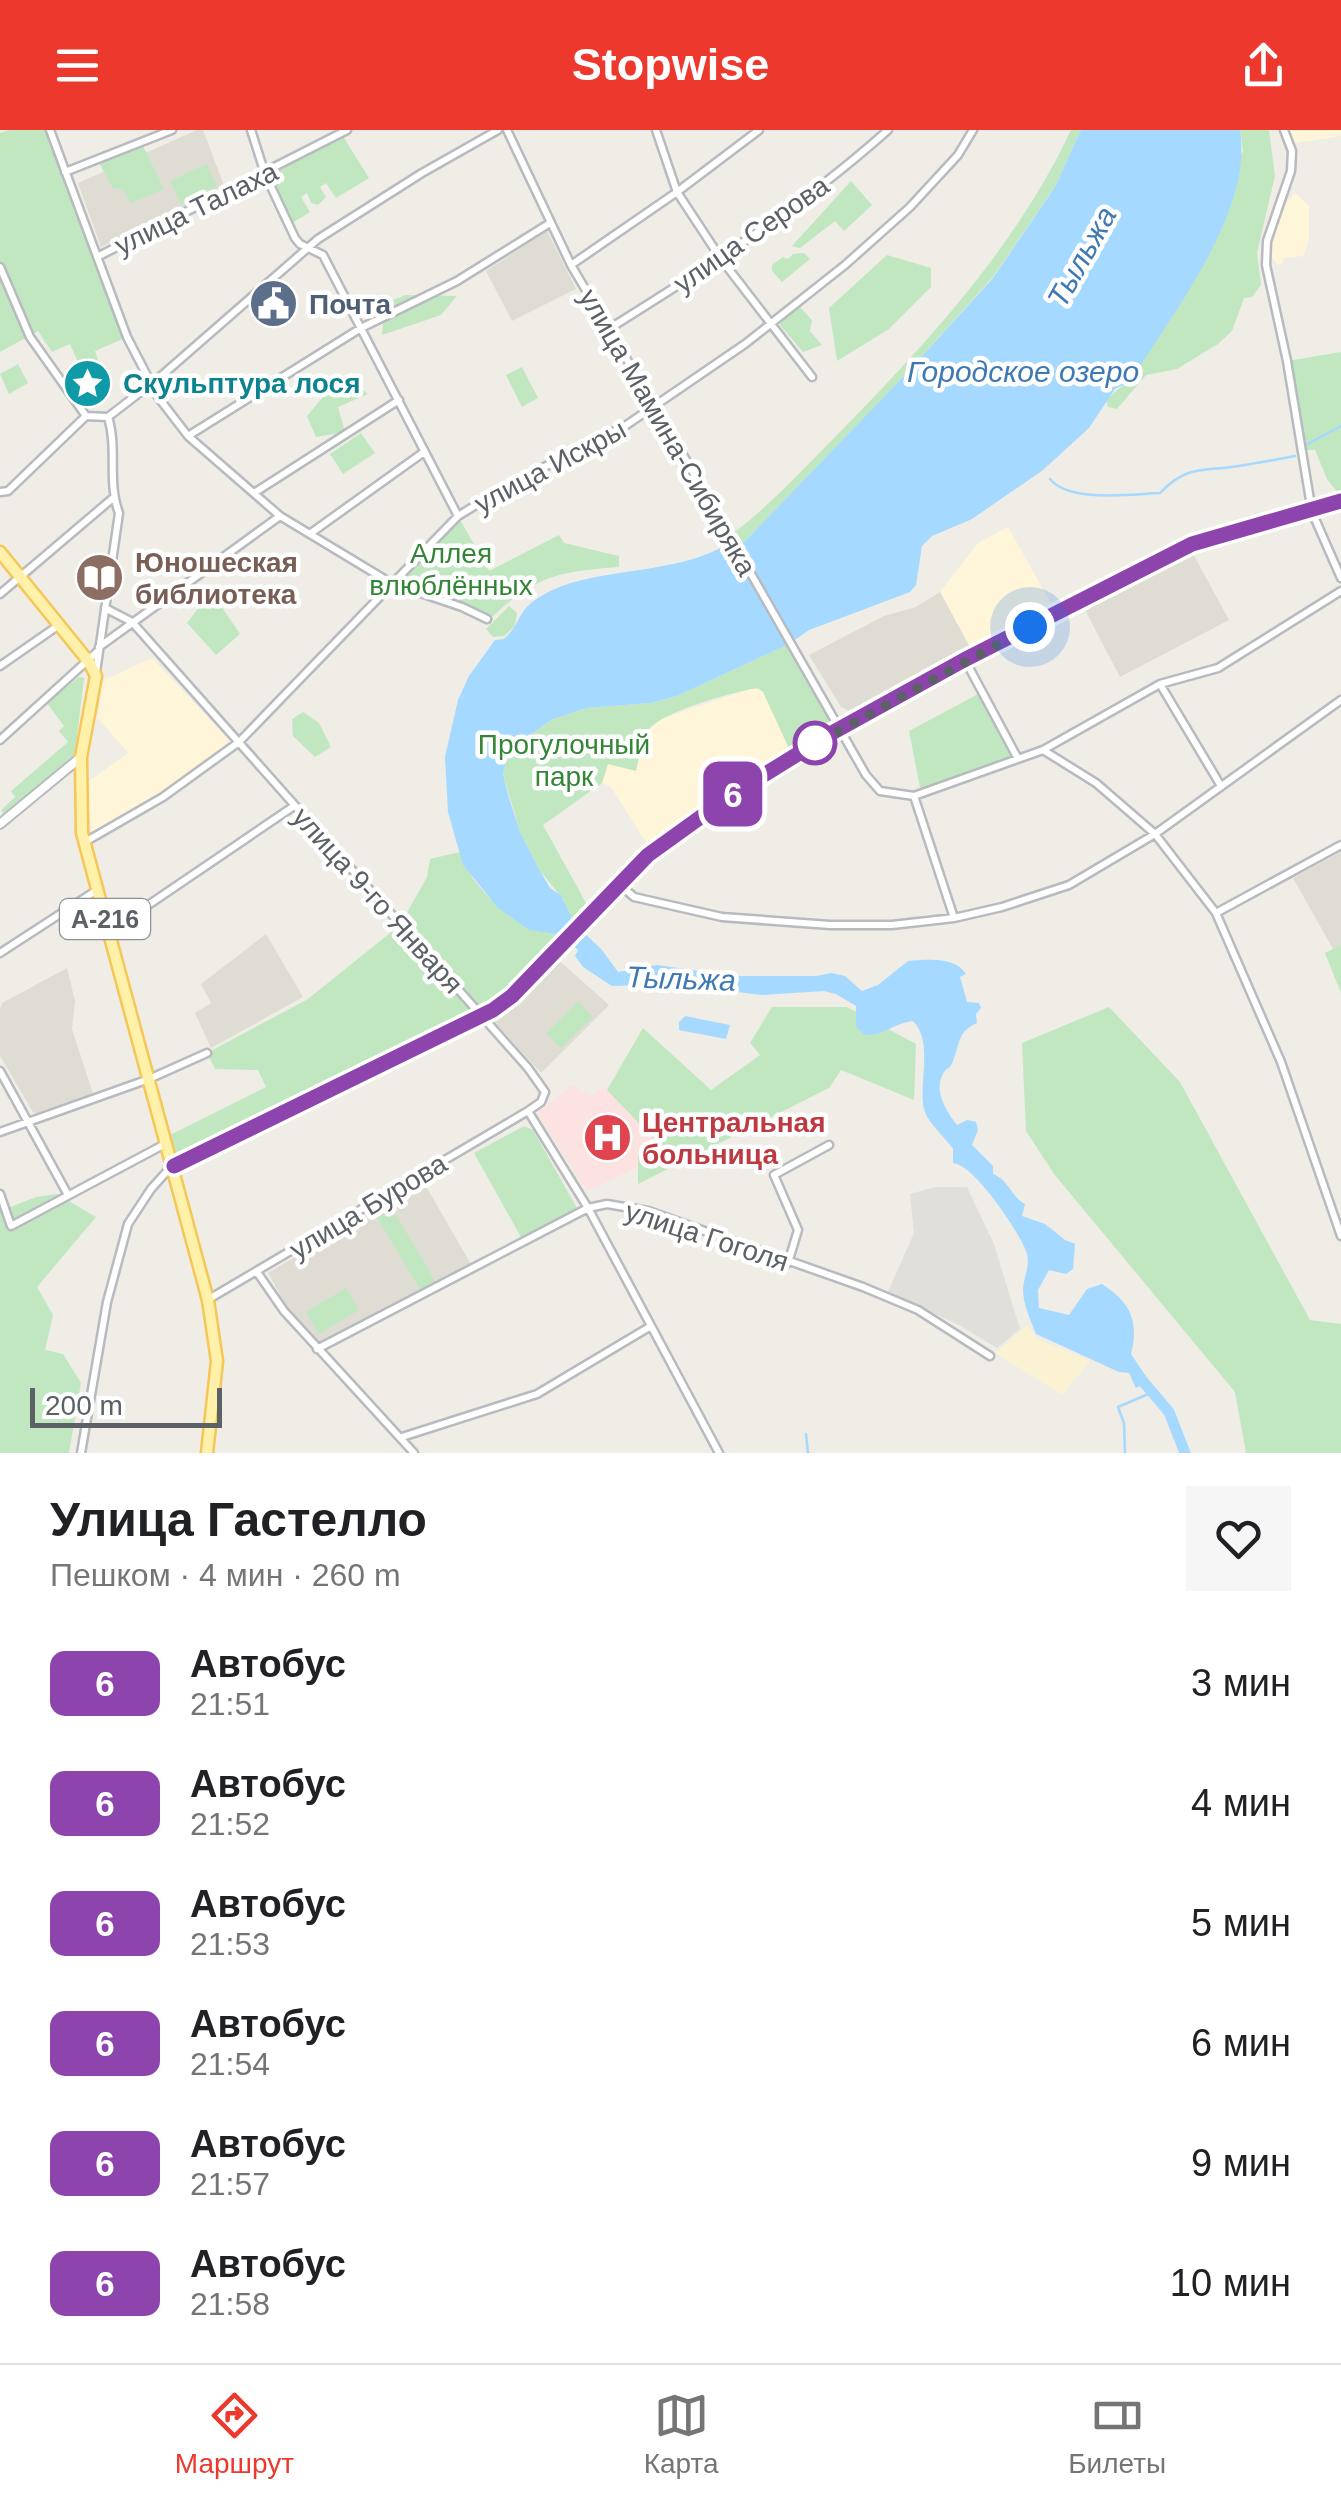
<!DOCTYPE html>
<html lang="ru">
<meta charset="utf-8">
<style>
body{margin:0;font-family:Arial,sans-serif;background:#f6f6f6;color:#202124;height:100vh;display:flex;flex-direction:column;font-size:38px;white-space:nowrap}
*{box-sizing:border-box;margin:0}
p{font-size:32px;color:#757577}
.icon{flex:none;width:55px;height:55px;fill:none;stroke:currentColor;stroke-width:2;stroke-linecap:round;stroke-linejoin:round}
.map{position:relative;height:1323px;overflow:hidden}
.side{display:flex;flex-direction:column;background:#fff;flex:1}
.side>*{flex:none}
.badge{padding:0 20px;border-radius:15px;font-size:35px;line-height:65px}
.scale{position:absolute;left:30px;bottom:25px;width:192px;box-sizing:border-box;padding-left:10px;border:5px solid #5c6166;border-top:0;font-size:28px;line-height:35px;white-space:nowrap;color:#5c6166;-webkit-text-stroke:8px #fff;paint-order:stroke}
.you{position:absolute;width:50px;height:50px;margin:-25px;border:8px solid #fff;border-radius:50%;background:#1a73e8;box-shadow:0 0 0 15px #1a73e833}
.map>.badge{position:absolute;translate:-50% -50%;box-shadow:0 0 0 5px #fff}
.round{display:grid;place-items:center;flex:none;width:105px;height:105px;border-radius:0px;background:#f6f6f6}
.summary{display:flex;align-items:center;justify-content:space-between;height:170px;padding:0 50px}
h1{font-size:48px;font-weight:600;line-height:75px}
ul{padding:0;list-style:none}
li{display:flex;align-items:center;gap:30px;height:120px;padding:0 50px}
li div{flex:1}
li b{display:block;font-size:38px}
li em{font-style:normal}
li .badge{min-width:110px;font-weight:700;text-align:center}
header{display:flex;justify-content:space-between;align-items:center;height:130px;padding:0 50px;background:#ed392d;color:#fff;font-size:45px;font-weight:600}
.menu{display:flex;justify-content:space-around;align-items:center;height:140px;border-top:2px solid #e0e0e0;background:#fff;font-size:28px;color:#757577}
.menu a{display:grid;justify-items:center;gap:5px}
.menu .active{color:#ed392d}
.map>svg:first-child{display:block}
.commercial{fill:#fff6da}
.industrial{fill:#e0dfd9}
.education{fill:#dfdcd3}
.medical{fill:#fce3e1}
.green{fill:#c1e7c1}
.sand{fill:#fbf2d4}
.water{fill:#a5d9ff}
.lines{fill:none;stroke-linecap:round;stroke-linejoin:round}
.stream{stroke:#a5d9ff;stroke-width:2.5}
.river{stroke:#a5d9ff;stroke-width:11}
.minor-casing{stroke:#b7babf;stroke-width:11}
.tertiary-casing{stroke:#b7babf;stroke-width:12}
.primary-casing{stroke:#f5c758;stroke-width:15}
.minor{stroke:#fff;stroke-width:6}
.tertiary{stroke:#fff;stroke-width:8}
.primary{stroke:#fff0aa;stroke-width:10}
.line-casing{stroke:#fff;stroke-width:22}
.line{stroke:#8e44ad;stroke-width:15}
.walk{stroke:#5c6166;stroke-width:10;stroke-dasharray:0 18}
.stop-dot{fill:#fff;stroke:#8e44ad;stroke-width:5}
.labels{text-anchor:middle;stroke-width:9;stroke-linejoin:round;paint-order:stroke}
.shield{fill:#fff;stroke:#8d9094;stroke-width:2.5}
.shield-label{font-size:25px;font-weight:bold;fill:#5c6166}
.street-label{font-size:28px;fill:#5c6166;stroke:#fff}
.service-label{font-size:28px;font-weight:bold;fill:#4e5e75;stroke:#fff;text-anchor:start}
.culture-label{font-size:28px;font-weight:bold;fill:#0d838f;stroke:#fff;text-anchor:start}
.park-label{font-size:28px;fill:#338636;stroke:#fff}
.education-label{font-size:28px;font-weight:bold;fill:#785e54;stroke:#fff;text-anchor:start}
.health-label{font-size:28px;font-weight:bold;fill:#be3a42;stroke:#fff;text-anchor:start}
.water-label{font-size:30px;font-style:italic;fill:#3f79b4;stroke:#fff}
</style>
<header><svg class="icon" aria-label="menu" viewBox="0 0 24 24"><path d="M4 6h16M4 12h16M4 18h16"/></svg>Stopwise<svg class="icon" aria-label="share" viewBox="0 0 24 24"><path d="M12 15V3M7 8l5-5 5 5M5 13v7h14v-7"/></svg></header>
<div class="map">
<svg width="1341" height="1323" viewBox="0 0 1341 1323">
<rect width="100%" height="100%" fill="#efede5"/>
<!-- commercial -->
<path class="commercial" d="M1284,0H1341V6L1290,14Z
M1295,63L1309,76V110L1303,126L1284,128L1282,134L1277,135L1270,123L1284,75Z
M1008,397L1052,475L971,519L940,462L978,413Z
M152,528L231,612L163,661L92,703L86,653L128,623L98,588L102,551Z
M753,558L763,562L793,627L729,666L652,722L611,657L602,653L608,633L642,615L647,602L660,589Z"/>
<!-- industrial -->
<path class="industrial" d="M935,1057H967L994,1114L1020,1199L997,1218L959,1195L888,1162L914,1103L910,1064Z"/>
<!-- education -->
<path class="education" d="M197,0H203L225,58L101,117L78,53Z
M547,101L576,159L512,191L486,141Z
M1191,420L1229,490L1120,547L1084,478Z
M940,462L971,519L852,582L841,577L809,525L884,486L916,477Z
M1341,722V815L1333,819L1293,748Z
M266,804L303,867L211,918L195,883L211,873L201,854Z
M555,827L609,875L541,943L491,888L500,884Z
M67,838L75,871L72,899L93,964L39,984L33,982L0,926V879L2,873Z
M423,1051L472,1136L321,1212L313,1211L288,1179L268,1143Z"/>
<!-- medical -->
<path class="medical" d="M573,955L590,966L603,957L664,1011V1025L587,1061L537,983Z"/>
<!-- green -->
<path class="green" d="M9,0H50L127,207L95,221L100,235L96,237L98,245L92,248L97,262L83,264L73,250L81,239L70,214L52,222L38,201L0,222V3Z
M1071,0H1081L1055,57L993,147L902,248L746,410L740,414L733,411L732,404C771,375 804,338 838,304C928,212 1016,117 1071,0Z
M1240,0H1269L1275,46L1257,123L1261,155L1252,167L1244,168L1232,201L1218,214L1177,239L1146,245L1117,279L1108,277L1106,269L1125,254L1243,21Z
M341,3L369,48L336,68L326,53L320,57L326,67L318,75L311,73L307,63L301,67L310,82L289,95L265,44Z
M142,14L164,59L131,73L123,59L113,58L99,33Z
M207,34L217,57L181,74L170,51Z
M851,51L872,75L844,101L835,91L800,118L792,116Z
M804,123L810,129L782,152L772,141V135L783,127L788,129L793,124Z
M887,125L931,138V157L889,199L837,231L829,178Z
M406,165L457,166L441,185L382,205L385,173Z
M792,169L812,190L810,201L822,215L803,222L780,195Z
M1341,222V367L1327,349L1315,320H1303L1287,231Z
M18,234L28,253L9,264L0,244Z
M522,237L538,268L522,277L506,245Z
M342,244L368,264L338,277L345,302L316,307L307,286Z
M361,303L375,323L343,344L330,324Z
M458,386L489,441L559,405L564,413L619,426V437C557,442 536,445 489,490L391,453Z
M211,461L240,504L216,525L187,493Z
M509,476L517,483L515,496L504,506L493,507L486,499Z
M789,514L839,599L793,627L763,562L758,558C735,561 657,583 647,602C641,614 639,629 636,641L608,634L602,653L543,695L591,782L577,797L566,780L564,770L540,741L520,702L503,644L506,631L522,611L551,590L586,578L651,573L677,566Z
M79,547L84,548L75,624L5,685L1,680L15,667L11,661L68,612L59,601L64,596L47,573Z
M982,562L1017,627L921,663L909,601Z
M303,582L319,593L331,617L315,627L293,606L292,589Z
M460,722C469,754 511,795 544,802C554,804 557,802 566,809L493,880L174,1036L166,1007L266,957L258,940L215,939L207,923L308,869L400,795L427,747L430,729Z
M1341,815V863L1325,823Z
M578,871L593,887L561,918L546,903Z
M772,877H847L916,914L914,970L841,940L829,958L638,1054V1025L654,1009L607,960L643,898L711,960L760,925L750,913Z
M1109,877L1180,952L1310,1190L1341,1194V1323H1246L1235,1262L1054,1044L1026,1001L1022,913Z
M524,996L533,1000L577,1078L522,1109L474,1023Z
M57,1064L96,1087L37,1157L53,1185L45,1220L63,1224L81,1253L69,1323H0V1081L36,1067Z
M388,1072L437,1154L421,1161L373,1081Z
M346,1158L359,1180L319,1204L306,1182Z"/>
<!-- sand -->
<path class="sand" d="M1027,1195L1038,1209L1090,1231L1062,1265L996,1223Z"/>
<!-- water -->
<path class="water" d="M1081,0H1240C1253,83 1173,181 1131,251L1115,259L1089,298L1043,340L972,389L932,406L922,416L916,455L910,462L809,500L789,514L677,566L651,573L586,578L551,590L522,611L506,631L503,644L509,668L520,702L540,741L550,758L561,765L574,793L602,820L618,842L657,835L734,846H817L831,843L845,846L862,861L878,855L908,831C927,829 956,827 966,844L960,847L967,872L979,873L981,878L976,884L977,893C958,901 960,913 953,931C948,942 949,934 943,944C933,961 947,982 957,995L967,990L976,992L978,1000L972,1015L993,1036V1044C1009,1050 1011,1067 1025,1074L1022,1086L1045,1094L1065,1110L1075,1114L1073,1139L1066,1144L1049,1140L1038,1160L1039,1178L1069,1185L1087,1159L1102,1154C1131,1173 1139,1191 1131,1224L1149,1251L1136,1258L1129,1243L1119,1242L1036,1204C1030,1189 1023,1174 1023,1159C1024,1146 1031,1134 1026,1121C1019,1102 974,1034 953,1033V1019C945,1007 927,992 924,979C918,953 934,912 913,891C895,893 883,906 865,905L856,897V876L836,864L824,861L762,865L671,854L612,856L583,837L575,826L578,820L563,805L529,800L498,778L463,735L448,682L445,627L458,570L469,546L495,510L504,509C521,494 517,481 538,468C590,434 674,449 733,411L740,414L746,410L902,248L993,148L1055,57Z
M685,886L730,895L726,909L679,900V892Z"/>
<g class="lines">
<!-- stream -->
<path class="stream" d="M1306,315L1341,296
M1050,349C1069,373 1131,364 1160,363C1185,337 1199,341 1232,337C1253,334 1274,330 1295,326
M806,1304L808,1323
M1125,1323L1124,1293L1118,1277L1153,1262"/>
<!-- river -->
<path class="river" d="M1135,1242L1169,1282L1185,1323"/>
<defs>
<path id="minor" d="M50,0L127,207L158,267L188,306L280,386L391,453L462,477L487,489
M251,0L265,44L295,108L300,114L323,125L458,386
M507,0L571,135L678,316L866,645L880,661L914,666L1043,620L1160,554L1218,538L1341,461
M656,0L677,62L721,129L812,247
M1284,0L1292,21L1291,41L1267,111L1266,135L1287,231L1312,382L1341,448
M65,42L172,0
M97,127L347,0
M571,135L677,62L759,0
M0,137L30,207L86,286
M607,200C705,139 802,77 888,0
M188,306L361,198L457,151L550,93
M0,362L8,361L86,286L108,287L160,247L318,109L422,43L498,0
M254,363L399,270
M311,403L424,322
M0,464L113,368
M105,478L132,492L528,938L545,962L541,972L528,981L209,1169
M99,517L280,386
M965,530L1017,627
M0,536L59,495
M96,542L119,383C107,352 118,319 108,287
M1160,554L1221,656
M0,610L98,521
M1043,620L1096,653L1155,704L1216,783L1281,932L1341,1106
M914,666L954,788
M85,712L163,667L239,612L458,386L507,356L625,296L745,214L845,135L910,77L958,25L973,0
M619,754L634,767L722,787L830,795H892L954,788L1002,777L1069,755L1155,704L1341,570
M1216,783L1341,715
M110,801L294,676
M0,823L97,760
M0,941L68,1065
M528,981L588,1078L719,1323
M0,1002L149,949L207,923
M0,1064L11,1096L165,1014
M788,1133L798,1100L774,1045L829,1015
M257,1142L284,1181L414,1323
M317,1219L588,1078L607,1074L648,1081L863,1157L918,1180L990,1226
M402,1307L537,1264L651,1196
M81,1323L107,1172L128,1094L151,1059L169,1039L493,880L511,866L648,725L729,666L830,604L965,530L1192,414L1341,371"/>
<path id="tertiary" d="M0,694L81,627"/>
<path id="primary" d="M0,422L89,532L96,546L81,627L82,703L208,1170L217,1231L207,1323"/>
</defs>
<!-- minor casing -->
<use href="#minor" class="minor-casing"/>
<!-- tertiary casing -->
<use href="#tertiary" class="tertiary-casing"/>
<!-- primary casing -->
<use href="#primary" class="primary-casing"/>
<!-- minor -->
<use href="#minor" class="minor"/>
<!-- tertiary -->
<use href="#tertiary" class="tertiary"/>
<!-- primary -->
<use href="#primary" class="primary"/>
</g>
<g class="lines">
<defs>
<path id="line" d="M174,1036L493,880L512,866L648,725L730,666L830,604L964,530L1192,414L1341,371"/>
</defs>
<!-- line casing -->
<use href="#line" class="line-casing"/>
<!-- line -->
<use href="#line" class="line"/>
<!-- walk -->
<path class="walk" d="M815,613L811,616L1030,497"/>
</g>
<!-- icons -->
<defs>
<symbol id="civic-disc" viewBox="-11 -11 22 22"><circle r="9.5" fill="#5c6f8a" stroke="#fff"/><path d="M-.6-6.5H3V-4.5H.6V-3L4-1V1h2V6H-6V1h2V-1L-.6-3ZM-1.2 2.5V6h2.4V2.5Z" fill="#fff"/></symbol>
<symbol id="sight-disc" viewBox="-11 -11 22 22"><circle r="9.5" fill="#0f9aa8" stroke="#fff"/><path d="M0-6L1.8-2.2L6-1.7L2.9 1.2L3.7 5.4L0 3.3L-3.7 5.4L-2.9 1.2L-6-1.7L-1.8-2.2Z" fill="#fff"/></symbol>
<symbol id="library-disc" viewBox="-11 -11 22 22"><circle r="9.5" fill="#8d6e63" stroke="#fff"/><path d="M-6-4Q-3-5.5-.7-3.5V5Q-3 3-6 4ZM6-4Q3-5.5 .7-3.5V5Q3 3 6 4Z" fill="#fff"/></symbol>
<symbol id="hospital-disc" viewBox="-11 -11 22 22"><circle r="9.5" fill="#e0444e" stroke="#fff"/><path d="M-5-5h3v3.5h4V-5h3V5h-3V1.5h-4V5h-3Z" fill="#fff"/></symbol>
</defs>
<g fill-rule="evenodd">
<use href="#civic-disc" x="246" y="146" width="55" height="55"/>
<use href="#sight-disc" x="60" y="226" width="55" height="55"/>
<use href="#library-disc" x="72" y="420" width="55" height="55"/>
<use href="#hospital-disc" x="580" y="980" width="55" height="55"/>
</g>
<!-- markers -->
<circle class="stop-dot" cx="815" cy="613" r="20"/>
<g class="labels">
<!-- shield labels -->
<rect class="shield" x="60" y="769" width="90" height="40" rx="8"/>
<g class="shield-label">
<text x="105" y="798">А-216</text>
</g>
<!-- street labels -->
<g class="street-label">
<text transform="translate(196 78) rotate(-26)" y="10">улица Талаха</text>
<text transform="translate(751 104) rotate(-35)" y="10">улица Серова</text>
<text transform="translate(668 302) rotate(60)" y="10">улица Мамина-Сибиряка</text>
<text transform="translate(550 336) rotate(-28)" y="10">улица Искры</text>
<text transform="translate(378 770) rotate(48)" y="10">улица 9-го Января</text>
<text transform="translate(368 1076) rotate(-31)" y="10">улица Бурова</text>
<text transform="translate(707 1106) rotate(18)" y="10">улица Гоголя</text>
</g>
<!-- service labels -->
<g class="service-label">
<text x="309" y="184">Почта</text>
</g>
<!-- culture labels -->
<g class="culture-label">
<text x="123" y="263">Скульптура лося</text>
</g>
<!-- park labels -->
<g class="park-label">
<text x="451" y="433">Аллея<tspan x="451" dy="32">влюблённых</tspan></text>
<text x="564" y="624">Прогулочный<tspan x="564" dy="32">парк</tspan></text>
</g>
<!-- education labels -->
<g class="education-label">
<text x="135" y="442">Юношеская<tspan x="135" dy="32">библиотека</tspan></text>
</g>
<!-- health labels -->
<g class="health-label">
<text x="642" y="1002">Центральная<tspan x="642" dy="32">больница</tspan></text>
</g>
<!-- water labels -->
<g class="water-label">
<text transform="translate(1082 127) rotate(-61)" y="10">Тыльжа</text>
<text x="1023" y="252">Городское озеро</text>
<text transform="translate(681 849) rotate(2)" y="10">Тыльжа</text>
</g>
</g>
</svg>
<div class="scale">200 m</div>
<div class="you" style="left:1030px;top:497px"></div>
<b class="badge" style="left:733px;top:664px;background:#8e44ad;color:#fff">6</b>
</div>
<section class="side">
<div class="summary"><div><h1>Улица Гастелло</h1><p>Пешком · 4 мин · 260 m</p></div><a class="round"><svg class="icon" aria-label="heart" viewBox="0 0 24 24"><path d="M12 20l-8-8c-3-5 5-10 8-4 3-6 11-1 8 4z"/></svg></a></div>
<ul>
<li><span class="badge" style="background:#8e44ad;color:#fff">6</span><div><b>Автобус</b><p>21:51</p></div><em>3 мин</em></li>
<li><span class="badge" style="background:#8e44ad;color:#fff">6</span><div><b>Автобус</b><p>21:52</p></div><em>4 мин</em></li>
<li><span class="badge" style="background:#8e44ad;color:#fff">6</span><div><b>Автобус</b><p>21:53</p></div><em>5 мин</em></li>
<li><span class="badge" style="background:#8e44ad;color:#fff">6</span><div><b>Автобус</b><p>21:54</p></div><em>6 мин</em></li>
<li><span class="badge" style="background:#8e44ad;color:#fff">6</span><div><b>Автобус</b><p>21:57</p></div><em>9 мин</em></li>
<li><span class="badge" style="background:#8e44ad;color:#fff">6</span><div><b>Автобус</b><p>21:58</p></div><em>10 мин</em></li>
</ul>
</section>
<nav class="menu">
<a class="active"><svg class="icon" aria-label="directions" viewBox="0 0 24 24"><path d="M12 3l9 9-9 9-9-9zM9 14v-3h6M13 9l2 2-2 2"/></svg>Маршрут</a>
<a><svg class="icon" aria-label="map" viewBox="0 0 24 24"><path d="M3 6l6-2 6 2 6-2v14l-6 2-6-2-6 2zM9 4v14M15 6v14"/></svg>Карта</a>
<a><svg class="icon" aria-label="tickets" viewBox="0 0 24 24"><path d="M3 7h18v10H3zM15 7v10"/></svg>Билеты</a>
</nav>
